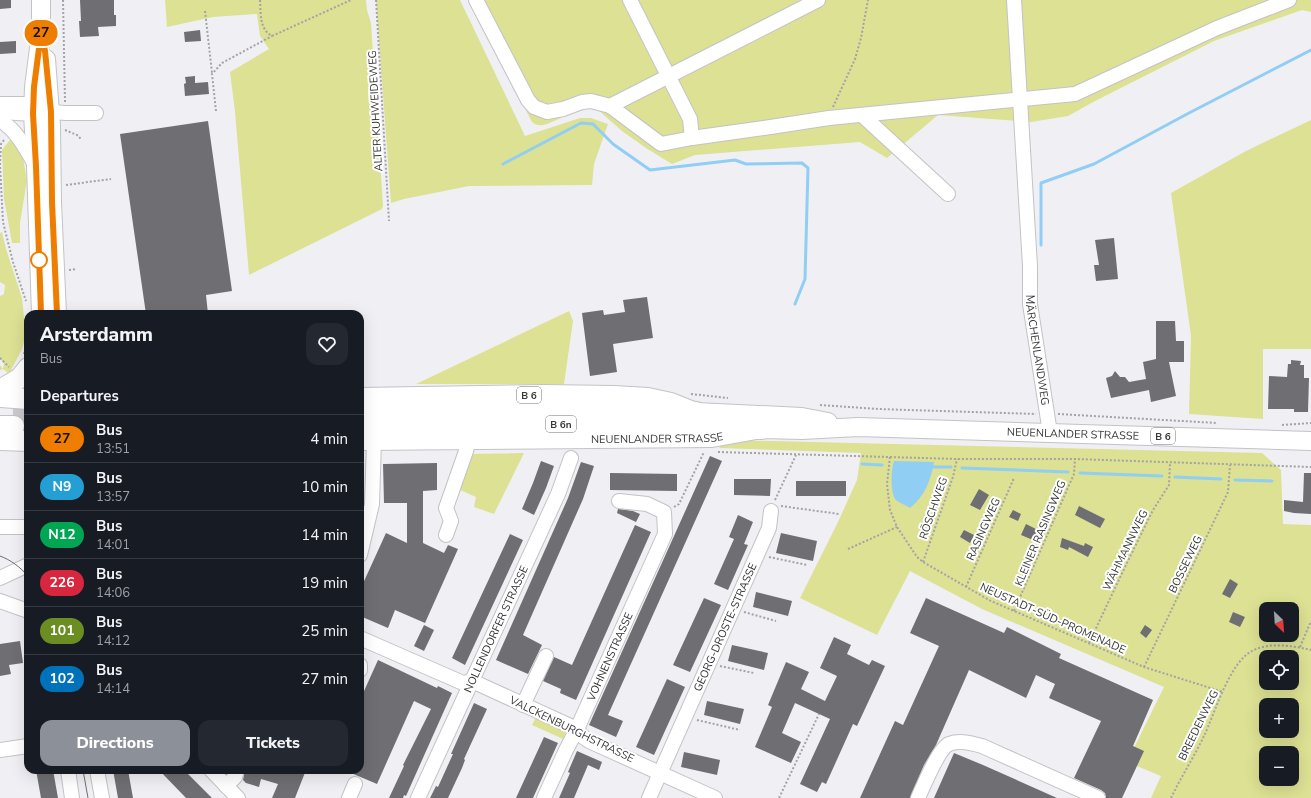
<!DOCTYPE html>
<meta charset="utf-8">
<style>
body{margin:0;font-family:"Nunito Sans",sans-serif;background:#242831;color:#f1f3f6;height:100vh;display:flex;flex-direction:column;font-size:15px;white-space:nowrap}
*{box-sizing:border-box;margin:0}
p{font-size:13px;color:#9ea1a6}
.icon{flex:none;width:22px;height:22px;fill:none;stroke:currentColor;stroke-width:2;stroke-linecap:round;stroke-linejoin:round}
.map{position:relative;flex:1;overflow:hidden}
.panel{position:absolute;left:24px;top:310px;width:340px;height:464px;display:flex;flex-direction:column;background:#171b24;border-radius:12px;box-shadow:0 4px 16px #0002}
.panel>*{flex:none}
.badge{padding:0 8px;border-radius:13px;font-size:14px;line-height:26px}
.needle{width:26px;rotate:155deg}
.fabs{position:absolute;left:1259px;top:602px;display:grid;gap:8px}
.fabs a{display:grid;place-items:center;width:40px;height:40px;border-radius:8px;background:#171b24;box-shadow:0 4px 16px #0002;font-size:20px}
.map>.badge{position:absolute;translate:-50% -50%;box-shadow:0 0 0 2px #fff}
h2{padding:0 16px;font-size:15px;line-height:36px}
.round{display:grid;place-items:center;flex:none;width:42px;height:42px;border-radius:12px;background:#242831}
.summary{display:flex;align-items:center;justify-content:space-between;height:68px;padding:0 16px}
h1{font-size:19px;font-weight:800;line-height:30px}
.action{display:flex;gap:8px;margin-top:auto;padding:8px 16px}
.action a{flex:1;height:46px;border-radius:12px;background:#8c9099;color:#fff;font-size:16px;font-weight:800;line-height:46px;text-align:center}
.action a+a{background:#242831;color:#f1f3f6}
ul{padding:0;list-style:none}
li{display:flex;align-items:center;gap:12px;height:48px;padding:0 16px;border-top:1px solid #363941}
li div{flex:1}
li b{display:block;font-size:15px}
li em{font-style:normal}
li .badge{min-width:44px;font-weight:700;text-align:center}
.map>svg:first-child{display:block}
.green{fill:#dce193;fill-rule:evenodd}
.water{fill:#91cef4}
.lines{fill:none;stroke-linecap:round;stroke-linejoin:round}
.stream{stroke:#91cef4;stroke-width:3}
.building{fill:#6f6e72}
.highway-tunnel{stroke:#cbcbcf;stroke-width:20;stroke-dasharray:20 10;stroke-linecap:butt}
.minor-casing{stroke:#c3c3c7;stroke-width:16}
.major-casing{stroke:#c3c3c7;stroke-width:20}
.highway-casing{stroke:#c3c3c7;stroke-width:22}
.path{stroke:#a3a3a7;stroke-width:2;stroke-dasharray:2 2;stroke-linecap:butt}
.minor{stroke:#fff;stroke-width:14}
.major{stroke:#fff;stroke-width:18}
.highway{stroke:#fff;stroke-width:20}
.tram{stroke:#6f6f72;stroke-width:1}
.line-casing{stroke:#fff;stroke-width:9}
.line{stroke:#ef7d00;stroke-width:6}
.stop-dot{fill:#fff;stroke:#ef7d00;stroke-width:2}
.labels{text-anchor:middle;stroke-width:4;stroke-linejoin:round;paint-order:stroke}
.shield{fill:#fff;stroke:#737374;stroke-width:1}
.shield-label{font-size:10px;font-weight:bold;fill:#373739}
.street-label{font-size:11px;fill:#373739;stroke:#fff}
</style>
<div class="map">
<svg width="1311" height="798" viewBox="0 0 1311 798">
<rect width="100%" height="100%" fill="#f0f0f4"/>
<!-- green -->
<path class="green" d="M165,0H366L367,10L371,23L383,206L382,209L249,275L235,112L230,72L269,49L260,36L257,14L213,17L167,27Z
M376,0H460L525,136L580,118H591L608,124L594,164L592,185L469,186L404,199L391,203Z
M469,0H1311V12L1302,10L1214,41L1095,101L1068,116L1031,122L938,115L887,158L860,142L695,155L672,164L646,148L622,131L597,109L587,107L547,124C541,126 537,126 532,122Z
M1311,120V349H1263V419L1189,414L1191,336L1171,193L1246,151Z
M13,136L22,152L27,180L20,223V243H12L4,199L2,150Z
M2,232L6,249L22,298L25,327V338L22,349L9,374L3,369L0,370V365L3,369L4,363L0,359V296L4,294L5,285L0,282V233Z
M569,311L573,321L564,384H416Z
M727,440L1262,453L1281,470L1283,524L1311,525V798H1151L1161,776L1127,762L1164,687L982,609L910,571L877,635L800,598L838,522L857,480L861,453L719,448ZM1266,609H1292V635H1266ZM1266,657H1292V683H1266ZM1266,705H1292V731H1266ZM1266,753H1292V779H1266Z
M524,453L494,514L474,507L476,497L458,489L469,454Z
M540,709L568,727L563,739L532,725Z"/>
<!-- water -->
<path class="water" d="M894,461L934,462C931,480 925,496 910,508C906,505 899,503 896,500C890,493 891,469 894,461Z"/>
<g class="lines">
<!-- stream -->
<path class="stream" d="M503,164L581,123L593,124L613,144L650,170L735,160L746,164L802,163L808,168L805,279L795,304
M1041,245V183L1094,164L1189,113L1311,50
M862,464L882,465
M930,467H951
M962,468L1068,472
M1080,473L1162,476
M1175,477L1221,479
M1235,480L1272,481"/>
</g>
<!-- building -->
<path class="building" d="M0,0H11V8L0,9Z
M80,0H114V15H116V26L98,27L99,36L80,37L79,21H81Z
M200,30L201,41L185,42L184,32Z
M16,41V53L0,54V42Z
M195,76V83L208,82L209,94L185,96L184,84L186,83L185,77Z
M208,121L232,291L206,295L208,314H146L120,134Z
M1114,238L1118,279L1096,281L1094,265H1099L1095,240Z
M647,297L653,338L613,344L617,372L590,376L582,313L603,310L604,315L625,312L623,300Z
M1156,321H1175L1176,341H1184V362H1169L1176,396L1151,402L1149,390L1111,398L1106,378L1112,376L1115,371L1120,377H1125L1129,382L1146,379L1143,362L1156,359Z
M1291,360L1301,361L1300,365H1304V378H1309L1308,412H1294V409H1268L1269,376L1287,377L1288,364H1291Z
M710,456L722,461L608,715L623,721L616,737L589,725Z
M541,461L554,466L546,488L534,515L522,509L533,483Z
M581,462L594,466L583,499L523,635L542,645L528,674L496,660L568,498Z
M437,463V490L423,491V543L444,553L448,545L458,549L425,623L395,610L388,628L360,616V590L386,533L407,543V503H384L383,464Z
M610,473L677,474V491L610,490Z
M1304,473H1311V514L1294,513L1284,511V500L1303,502Z
M734,479H771L770,496L734,495Z
M796,481H846V496H796Z
M979,489L989,495L980,510L970,505Z
M1079,506L1105,519L1100,528L1075,515Z
M618,509L633,511L640,514L636,522L617,513Z
M1013,510L1021,514L1018,521L1009,517Z
M738,515L753,522L744,544L748,545L728,590L714,584L734,539L729,537Z
M1026,524L1038,530L1033,540L1021,535Z
M635,525L651,532L576,700L560,693L561,689L543,681L554,657L572,665Z
M964,530L974,535L970,543L960,537Z
M781,533L817,541L813,561L776,553Z
M510,534L523,540L465,665L452,658Z
M1062,538L1084,546L1085,543L1093,547L1088,557L1069,547L1068,550L1060,547Z
M1230,579L1238,584L1230,598L1222,594Z
M756,592L792,601L788,616L753,607Z
M704,598L721,605L690,672L673,665Z
M926,598L1004,633L1007,627L1061,654L1059,658L1153,700L1133,746L1144,751L1122,798H1106L1105,793L1101,790L1074,778L1101,721L1049,698L1055,684L1036,675L1026,698L969,670L936,745L924,765L910,798H860L895,721L903,725L939,646L910,633Z
M1233,612L1245,617L1240,627L1229,622Z
M424,625L434,630L424,651L414,646Z
M1145,625L1152,630L1146,638L1140,633Z
M834,637L851,645L847,654L869,665L872,660L885,666L857,726L853,724L826,784L822,782L817,792L800,784L830,719L795,703L782,733L801,742L791,763L755,747L772,707L768,705L786,662L809,672L801,689L825,701L837,676L820,668Z
M20,641L23,663L9,665L11,674L0,676V644Z
M732,645L768,653L764,670L728,661Z
M378,660L437,688L438,686L452,693L406,796L404,795L403,798H389L404,766L403,765L431,709L414,701L377,784L344,770H360V700Z
M667,679L685,687L654,755L636,747Z
M707,701L744,709L740,724L704,715Z
M474,703L487,709L464,759L465,760L462,768L448,798H430L436,786L438,787L453,754H451Z
M544,737L558,743L533,798H516Z
M577,751L602,762L599,770L588,765L574,798H559L570,773L568,772Z
M684,752L720,760L717,775L681,767Z
M954,753L983,765L1057,798H934Z
M36,770H53L58,798H41Z
M113,770H128L133,798H118Z
M159,770H184L212,798H186Z
M245,770H306L295,798H272L278,784L261,779L259,787L246,783L243,780Z"/>
<g class="lines">
<!-- highway-tunnel -->
<path class="highway-tunnel" d="M13,411H28
M14,426H28"/>
<defs>
<g id="minor">
<path d="M476,0L528,100L534,107L547,112L563,109L582,102L591,101L610,106L661,144L692,138L764,128L829,118L1075,94L1217,28L1289,0"/>
<path d="M630,0L690,119L692,138"/>
<path id="s1" d="M1014,0L1030,266V304L1050,433"/>
<path d="M0,104H33L43,108"/>
<path d="M610,106L818,0"/>
<path d="M0,112L33,114L51,112L66,113H96"/>
<path d="M862,115L948,194"/>
<path d="M0,120C17,131 25,147 35,165"/>
<path d="M0,527H28"/>
<path d="M446,535L451,521L446,508L466,451L469,440"/>
<path d="M360,555L372,504L374,441"/>
<path d="M0,578L28,565"/>
<path d="M0,601L28,611"/>
<path d="M360,638L463,683L472,681L577,729L582,736L589,741L715,798"/>
<path d="M360,665V670"/>
<path d="M523,705L546,656"/>
<path d="M0,750L28,746"/>
<path d="M68,770L72,798"/>
<path d="M97,770L102,798"/>
<path d="M211,770L238,798"/>
<path d="M226,786L235,777L237,770"/>
<path d="M349,798L355,784"/>
<path id="s2" d="M418,798L558,494L571,458"/>
<path id="s3" d="M544,798L566,750L577,729L665,534L664,512L647,504L619,501"/>
<path id="s4" d="M649,798L769,528L771,511"/>
<path d="M918,798C923,787 939,748 949,744C960,740 971,743 982,746L1098,798"/>
</g>
<g id="major">
<path d="M46,59L51,126L52,202L57,314"/>
<path d="M41,314L36,166L33,114L34,87L41,33V0"/>
<path d="M360,397L544,394L614,395L648,397L671,402L696,412L802,417L828,422"/>
<path id="s5" d="M360,441L712,438L762,429L802,430L858,427L1311,441"/>
</g>
<path id="highway" d="M0,390L20,378L28,368
M0,397L28,399
M360,412L521,409L623,408L696,412
M0,426H14
M360,427L519,424H625L762,429
M0,440L28,441"/>
</defs>
<!-- minor casing -->
<use href="#minor" class="minor-casing"/>
<!-- major casing -->
<use href="#major" class="major-casing"/>
<!-- highway casing -->
<use href="#highway" class="highway-casing"/>
<!-- path -->
<path class="path" d="M63,0L65,102
M260,0C261,13 259,29 272,36L351,0
M376,0L389,221
M205,11L212,73
M833,107L855,59L861,38L868,0
M216,111L212,74L222,63L272,36
M65,130L77,135L81,139
M4,140L1,144L0,165L3,222L13,262L26,301
M66,185L111,179
M69,270L76,269
M24,354L28,338
M0,358L9,367
M691,394L728,398
M820,405L878,409L1036,414
M1058,414L1217,423
M1282,425L1311,423
M718,452L957,459H1075L1311,467
M890,457L887,484L890,510L897,527L917,557L923,562L991,601L1144,667L1223,692
M775,500L796,455
M781,506L839,514
M674,507L679,504L704,452
M26,515L27,455
M848,549L897,527
M769,557L807,565
M923,562L953,477L957,459
M966,587L1014,478
M1014,611L1070,483L1074,474L1075,459
M744,612L776,621
M1089,643L1125,567L1153,510L1169,485L1170,463
M1300,647L1311,621
M720,666L754,673
M1144,667L1228,492L1230,465
M697,720L740,730
M779,798L819,714
M1171,798C1181,777 1194,757 1204,736C1215,713 1230,660 1254,650C1271,642 1294,646 1311,650"/>
<!-- minor -->
<use href="#minor" class="minor"/>
<!-- major -->
<use href="#major" class="major"/>
<!-- highway -->
<use href="#highway" class="highway"/>
<!-- tram -->
<path class="tram" d="M0,556C11,560 20,567 28,576
M83,770L88,798"/>
</g>
<g class="lines">
<defs>
<path id="line" d="M41,314L36,166L33,114L34,87L41,33L45,51L51,112L52,202L57,314"/>
</defs>
<!-- line casing -->
<use href="#line" class="line-casing"/>
<!-- line -->
<use href="#line" class="line"/>
</g>
<!-- markers -->
<circle class="stop-dot" cx="39" cy="260" r="8"/>
<g class="labels">
<!-- shield labels -->
<g class="shield">
<rect x="517" y="387" width="24" height="16" rx="3"/>
<rect x="546" y="416" width="30" height="16" rx="3"/>
<rect x="1151" y="428" width="24" height="16" rx="3"/>
</g>
<g class="shield-label">
<text x="529" y="399">B 6</text>
<text x="561" y="428">B 6n</text>
<text x="1163" y="440">B 6</text>
</g>
<!-- street labels -->
<g class="street-label">
<text transform="translate(375 111) rotate(-93)" y="4">ALTER KUHWEIDEWEG</text>
<text dy="4" stroke="none"><textPath href="#s1" startOffset="351">MÄRCHENLANDWEG</textPath></text>
<text dy="4" stroke="none"><textPath href="#s5" startOffset="714">NEUENLANDER STRASSE</textPath></text>
<text dy="4" stroke="none"><textPath href="#s5" startOffset="297">NEUENLANDER STRASSE</textPath></text>
<text transform="translate(933 508) rotate(-71)" y="4">RÖSCHWEG</text>
<text transform="translate(983 529) rotate(-66)" y="4">RASINGWEG</text>
<text transform="translate(1040 533) rotate(-67)" y="4">KLEINER RASINGWEG</text>
<text transform="translate(1125 550) rotate(-64)" y="4">WÄHMANNWEG</text>
<text transform="translate(1185 564) rotate(-64)" y="4">BOSSEWEG</text>
<text transform="translate(1053 618) rotate(24)" y="4">NEUSTADT-SÜD-PROMENADE</text>
<text dy="4" stroke="none"><textPath href="#s4" startOffset="187">GEORG-DROSTE-STRASSE</textPath></text>
<text dy="4" stroke="none"><textPath href="#s2" startOffset="186">NOLLENDORFER STRASSE</textPath></text>
<text dy="4" stroke="none"><textPath href="#s3" startOffset="156">VOHNENSTRASSE</textPath></text>
<text transform="translate(1198 725) rotate(-64)" y="4">BREEDENWEG</text>
<text transform="translate(572 729) rotate(26)" y="4">VALCKENBURGHSTRASSE</text>
</g>
</g>
</svg>
<div class="fabs">
<a><svg class="needle" viewBox="-14 -14 28 28"><path d="M0-13l5 13h-10z" fill="#e53935"/><path d="M0 13l5-13h-10z" fill="#9ea1a6"/></svg></a>
<a><svg class="icon" aria-label="locate" viewBox="0 0 24 24"><circle cx="12" cy="12" r="6"/><path d="M12 2v4M12 18v4M2 12h4M18 12h4"/></svg></a>
<a>+</a>
<a>−</a>
</div>
<b class="badge" style="left:41px;top:33px;background:#ef7d00;color:#111">27</b>
<section class="panel">
<div class="summary"><div><h1>Arsterdamm</h1><p>Bus</p></div><a class="round"><svg class="icon" aria-label="heart" viewBox="0 0 24 24"><path d="M12 20l-8-8c-3-5 5-10 8-4 3-6 11-1 8 4z"/></svg></a></div>
<h2>Departures</h2>
<ul>
<li><span class="badge" style="background:#ef7d00;color:#111">27</span><div><b>Bus</b><p>13:51</p></div><em>4 min</em></li>
<li><span class="badge" style="background:#249fd3;color:#fff">N9</span><div><b>Bus</b><p>13:57</p></div><em>10 min</em></li>
<li><span class="badge" style="background:#00a651;color:#fff">N12</span><div><b>Bus</b><p>14:01</p></div><em>14 min</em></li>
<li><span class="badge" style="background:#d7263d;color:#fff">226</span><div><b>Bus</b><p>14:06</p></div><em>19 min</em></li>
<li><span class="badge" style="background:#6b8e23;color:#fff">101</span><div><b>Bus</b><p>14:12</p></div><em>25 min</em></li>
<li><span class="badge" style="background:#0072bc;color:#fff">102</span><div><b>Bus</b><p>14:14</p></div><em>27 min</em></li>
</ul>
<div class="action"><a>Directions</a><a>Tickets</a></div>
</section>
</div>
